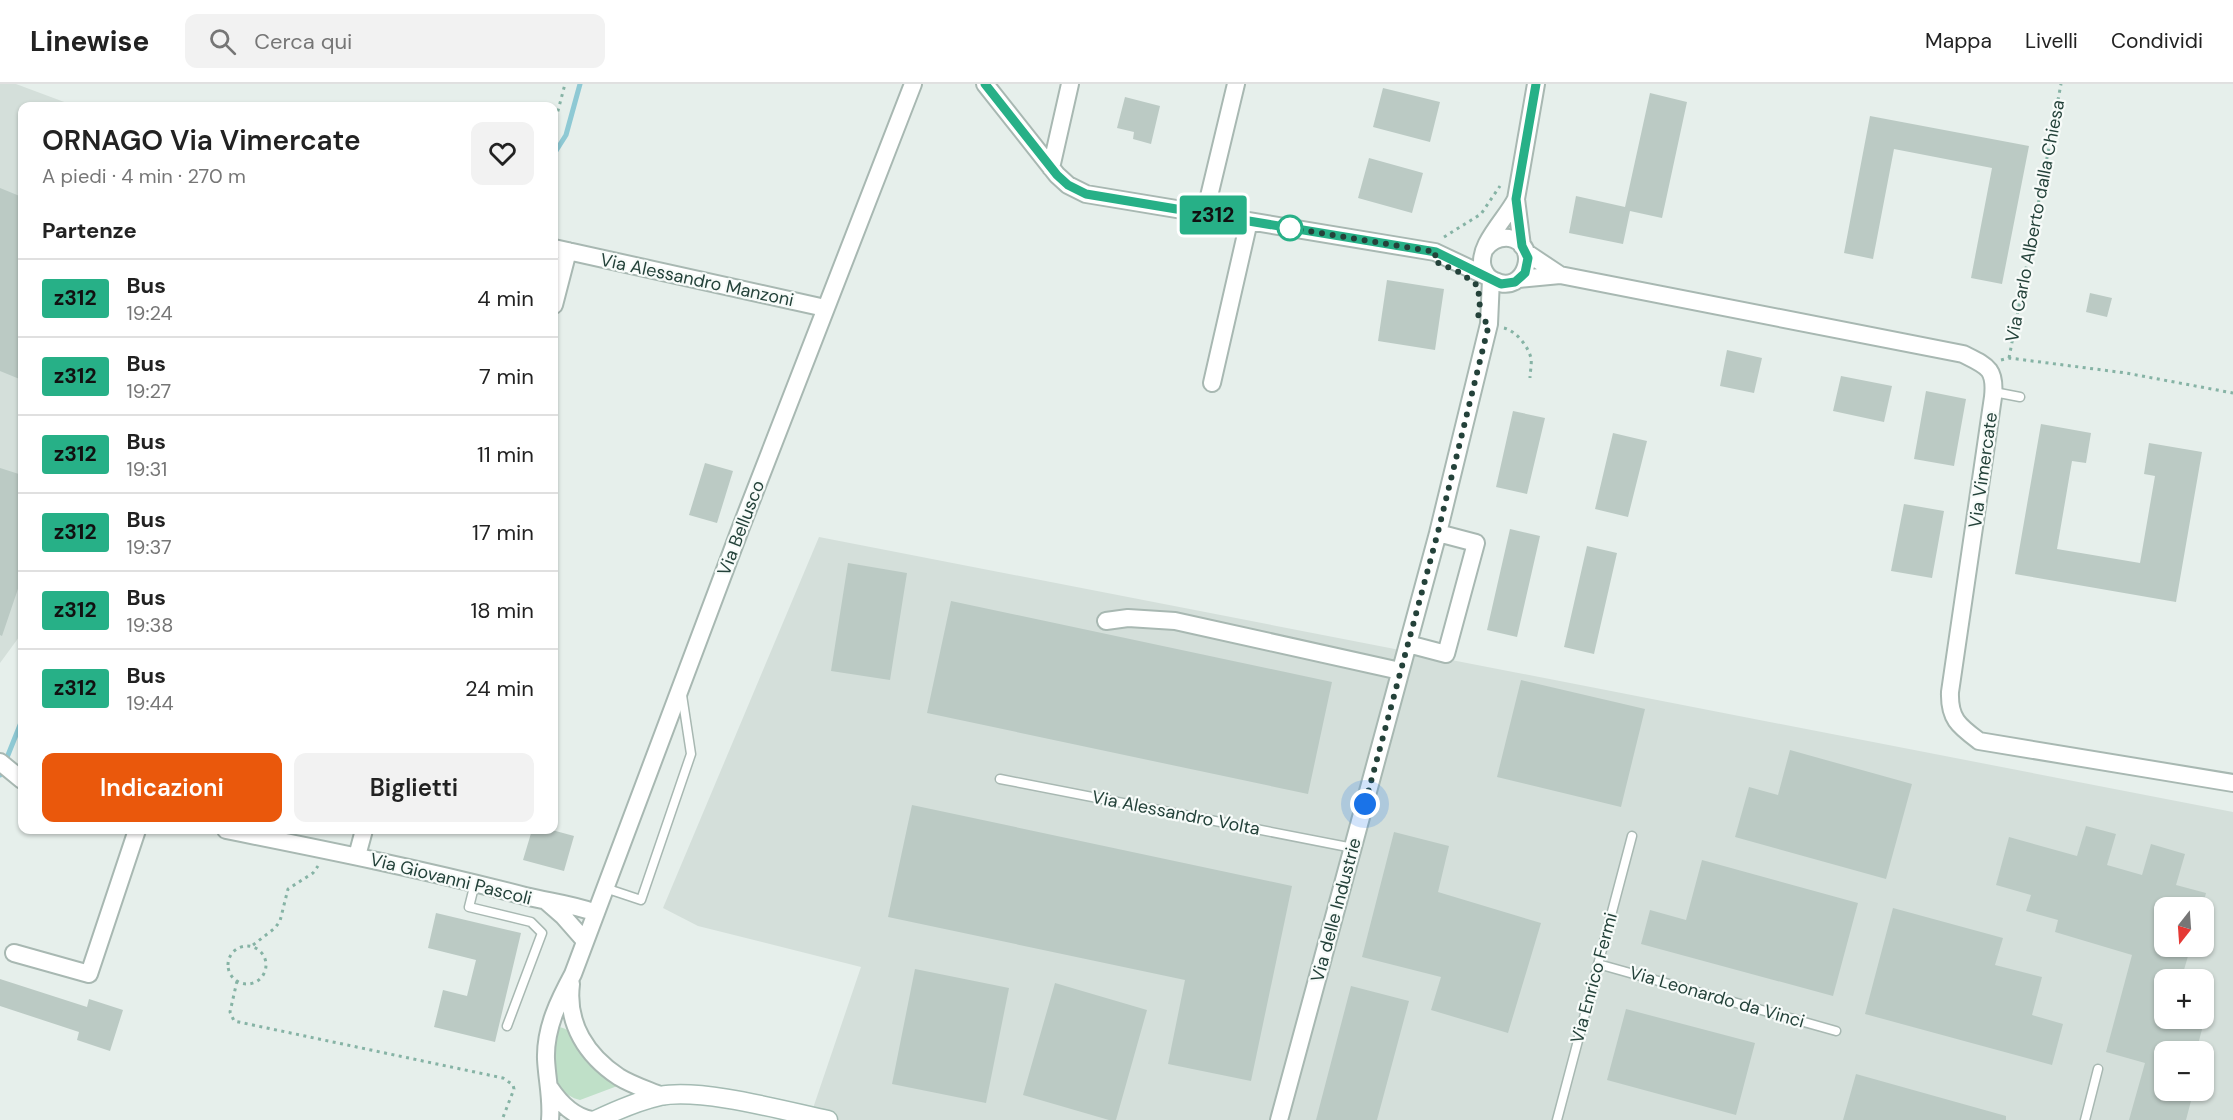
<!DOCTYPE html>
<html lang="it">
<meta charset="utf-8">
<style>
body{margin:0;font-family:"DM Sans",sans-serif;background:#f2f2f2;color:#222;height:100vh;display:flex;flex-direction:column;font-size:22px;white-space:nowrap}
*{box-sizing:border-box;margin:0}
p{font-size:20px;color:#767676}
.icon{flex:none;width:33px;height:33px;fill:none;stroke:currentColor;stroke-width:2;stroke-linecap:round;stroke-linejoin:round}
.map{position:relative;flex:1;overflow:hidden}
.sheet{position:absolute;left:18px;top:18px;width:540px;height:732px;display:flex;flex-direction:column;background:#fff;border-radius:12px;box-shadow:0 2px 4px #0004}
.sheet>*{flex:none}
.badge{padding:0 12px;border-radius:4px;font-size:21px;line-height:39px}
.needle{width:39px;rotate:197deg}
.controls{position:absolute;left:2154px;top:813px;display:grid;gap:12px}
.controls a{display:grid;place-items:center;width:60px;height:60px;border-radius:12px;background:#fff;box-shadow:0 2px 4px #0004;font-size:30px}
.you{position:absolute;width:30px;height:30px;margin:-15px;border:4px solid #fff;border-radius:50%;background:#1a73e8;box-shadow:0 0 0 9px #1a73e833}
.map>.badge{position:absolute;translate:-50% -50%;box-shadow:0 0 0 3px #fff}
h2{padding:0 24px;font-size:22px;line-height:54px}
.round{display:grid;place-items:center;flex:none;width:63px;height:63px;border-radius:12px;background:#f2f2f2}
.headline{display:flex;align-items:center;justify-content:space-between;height:102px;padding:0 24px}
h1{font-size:28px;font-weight:600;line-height:45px}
.cta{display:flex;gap:12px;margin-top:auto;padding:12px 24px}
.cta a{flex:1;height:69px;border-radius:12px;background:#ea580c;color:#fff;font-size:24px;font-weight:600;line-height:69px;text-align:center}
.cta a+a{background:#f2f2f2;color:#222}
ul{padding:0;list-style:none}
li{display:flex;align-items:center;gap:18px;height:78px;padding:0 24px;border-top:2px solid #e0e0e0}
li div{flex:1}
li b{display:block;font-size:22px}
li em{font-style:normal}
li .badge{min-width:66px;font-weight:700;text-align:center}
header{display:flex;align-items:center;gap:36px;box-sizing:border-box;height:84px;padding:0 30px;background:#fff;border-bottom:2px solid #e0e0e0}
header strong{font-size:28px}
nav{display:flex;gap:33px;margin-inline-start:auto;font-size:21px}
.search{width:420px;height:54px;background:#f2f2f2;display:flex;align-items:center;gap:15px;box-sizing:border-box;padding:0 21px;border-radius:12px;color:#767676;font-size:22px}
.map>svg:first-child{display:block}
.built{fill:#d4dfda;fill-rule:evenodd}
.green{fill:#bfe0c8}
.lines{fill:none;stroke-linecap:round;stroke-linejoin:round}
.stream{stroke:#8ec9d4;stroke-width:5}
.building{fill:#bbcac4}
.service-casing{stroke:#a8b8b2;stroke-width:11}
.minor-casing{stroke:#a8b8b2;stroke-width:20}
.secondary-casing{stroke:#a4bbb3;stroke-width:21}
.path{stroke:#86b3a5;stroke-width:3;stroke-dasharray:3 4.5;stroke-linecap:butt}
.service{stroke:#fff;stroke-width:8}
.minor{stroke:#fff;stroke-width:16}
.secondary{stroke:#fff;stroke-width:18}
.line-casing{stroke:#fff;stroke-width:14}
.line{stroke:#27b087;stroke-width:9}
.walk{stroke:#24423a;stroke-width:6;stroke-dasharray:0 10.8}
.stop-dot{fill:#fff;stroke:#27b087;stroke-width:3}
.labels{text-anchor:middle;stroke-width:4.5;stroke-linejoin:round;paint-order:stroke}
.street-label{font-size:18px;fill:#24423a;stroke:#f7fbf9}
</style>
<header>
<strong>Linewise</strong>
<div class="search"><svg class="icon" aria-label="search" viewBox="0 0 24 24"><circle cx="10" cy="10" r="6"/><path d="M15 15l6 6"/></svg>Cerca qui</div>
<nav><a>Mappa</a><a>Livelli</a><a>Condividi</a></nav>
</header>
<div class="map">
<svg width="2233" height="1036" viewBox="0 0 2233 1036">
<rect width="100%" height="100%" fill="#e6efeb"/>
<!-- built -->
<path class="built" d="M0,0H16L75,22H22V549L0,579Z
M819,453L2233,728V1036H809L861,883L698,842L663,824ZM2164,824H2204V862H2164ZM2164,896H2204V934H2164ZM2164,968H2204V1006H2164Z"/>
<!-- green -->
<path class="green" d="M559,943C576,945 581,971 592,982C600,989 610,995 620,1001L580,1016C547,1008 549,968 559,943Z"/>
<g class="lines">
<!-- stream -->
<path class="stream" d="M554,70L566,51L580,0
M0,691L22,636"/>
</g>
<!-- building -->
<path class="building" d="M1383,4L1440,18L1430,58L1373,43Z
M1650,9L1687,18L1662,134L1630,127L1623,160L1569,149L1576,112L1625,123Z
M1125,13L1160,22L1151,60L1133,55L1134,48L1117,44Z
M1870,32L2029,62L2002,200L1971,194L1992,84L1894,65L1873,175L1844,169Z
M1369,74L1423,89L1412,129L1358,114Z
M0,104L22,113V296L0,287Z
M1387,196L1444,205L1435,266L1378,257Z
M2090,209L2112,214L2107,233L2086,228Z
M1727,266L1762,274L1754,309L1720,302Z
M1841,292L1892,302L1884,338L1833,327Z
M1926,307L1966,315L1954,382L1914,375Z
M1513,327L1545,334L1527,410L1496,403Z
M2041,340L2091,349L2086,379L2072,377L2057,465L2140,479L2155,392L2144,390L2149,359L2202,368L2176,518L2015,490Z
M1613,349L1647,357L1628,433L1595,425Z
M705,379L733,387L717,439L689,431Z
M0,384L22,391V493L2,552L0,551Z
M1904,420L1944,427L1932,494L1891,487Z
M1510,445L1540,452L1517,553L1487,546Z
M1587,462L1617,469L1594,570L1564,563Z
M848,479L907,489L890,596L831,587Z
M951,517L1332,598L1308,710L927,629Z
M1521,596L1645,625L1621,723L1497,693Z
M1790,666L1912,700L1886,795L1735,753L1749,703L1778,711Z
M912,721L1292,802L1251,997L1168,980L1185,896L888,833Z
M2086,742L2116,750L2107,781L2142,791L2151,760L2185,770L2176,801L2206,809L2202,824H2164V862H2191L2181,896H2164V934H2205L2196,968H2164V1006L2192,1013L2186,1036H2129L2145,979L2106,968L2132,871L2055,848L2058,836L2026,827L2031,811L1996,801L2009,753L2077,772Z
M532,746H552L574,752L564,787L523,776Z
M1394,748L1449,762L1438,808L1541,839L1508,949L1431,926L1441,893L1362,873Z
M1702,776L1858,819L1833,912L1641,860L1650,826L1686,836Z
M1893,824L2003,854L1995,881L2042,893L2032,931L2063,940L2052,981L1865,930Z
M436,829L521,849L495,958L434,943L443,906L467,912L476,876L428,864Z
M915,885L1009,904L986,1019L892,1000Z
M0,895L87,923L89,915L123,926L110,967L77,956L79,948L0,922Z
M1055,899L1147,926L1116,1036H1109L1023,1011Z
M1351,902L1409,917L1377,1036H1316Z
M1626,925L1755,959L1736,1031L1607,996Z
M1856,990L2006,1032V1036H1843Z"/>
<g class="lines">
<defs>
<path id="service" d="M1994,308L2020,313
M1000,695L1353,764
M475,799L469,823L531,838L542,849L507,942
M605,804L641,816L691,670L682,611
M1598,880L1836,947
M1557,1036L1632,752
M2085,1036L2098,985"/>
<path id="minor" d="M985,0L1057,91L1068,101L1086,110L1435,168L1488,193
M1051,84L1070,0
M1205,129L1236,0
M1522,162L1516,115L1536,0
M554,164L825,224
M1485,165C1491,157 1499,153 1509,154C1542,160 1525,212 1495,197C1489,195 1485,190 1483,184C1476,162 1507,134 1516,115
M1527,169L1560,191L1963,270C1987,282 1996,284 1993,313L1950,608C1949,635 1959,642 1979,657L2233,699
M1519,195L1560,191
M554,221L568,167
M1212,299L1249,137
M1106,537L1128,534L1175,537L1400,587
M1408,560L1446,570L1476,459L1438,449
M0,678L22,696
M226,746C326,766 426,786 525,812C549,818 572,820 596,829
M357,772L364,746
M547,818L563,832L585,857
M14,869L89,890L137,746
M571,900C566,940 587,972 619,993C632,1001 648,1006 662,1012
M550,1004C560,1019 574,1033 592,1036
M550,1036C552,1015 547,996 546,975C545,944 559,916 573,890L741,443L913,0
M1279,1036L1438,449L1489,240L1491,195"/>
<path id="secondary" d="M596,1036C617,1026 638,1017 660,1012C702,1004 785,1027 828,1036"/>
</defs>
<!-- service casing -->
<use href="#service" class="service-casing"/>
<!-- minor casing -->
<use href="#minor" class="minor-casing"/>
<!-- secondary casing -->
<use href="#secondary" class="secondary-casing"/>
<!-- path -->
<path class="path" d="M554,42L565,0
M1444,153L1481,130L1500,102
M1504,244C1516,247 1528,262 1531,274C1532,280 1530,288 1530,294
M2009,274L2061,0
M2001,276L2009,274L2126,289L2233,309
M253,861L275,844L280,837L288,805L313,789L318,782
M228 881a19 19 0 1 1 38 0a19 19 0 1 1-38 0Z
M237,897L230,928L234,937L503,994L513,1001L514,1005L502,1036"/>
<!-- service -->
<use href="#service" class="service"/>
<!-- minor -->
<use href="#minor" class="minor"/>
<!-- secondary -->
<use href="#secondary" class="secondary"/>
</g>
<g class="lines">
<defs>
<path id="line" d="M985,0L1057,91L1068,101L1086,110L1436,168L1501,200L1515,198L1525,189L1528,174L1522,162L1516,115L1536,0"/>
</defs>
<!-- line casing -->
<use href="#line" class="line-casing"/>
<!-- line -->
<use href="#line" class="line"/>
<!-- walk -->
<path class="walk" d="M1290,144L1436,168L1434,177L1461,189L1478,202L1480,224L1478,233L1489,240L1438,448L1365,720"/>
</g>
<!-- markers -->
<circle class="stop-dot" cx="1290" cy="144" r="12"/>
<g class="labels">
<!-- street labels -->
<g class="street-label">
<text transform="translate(2035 137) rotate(-79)" y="6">Via Carlo Alberto dalla Chiesa</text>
<text transform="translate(697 196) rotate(12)" y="6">Via Alessandro Manzoni</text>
<text transform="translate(1983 386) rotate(-82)" y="6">Via Vimercate</text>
<text transform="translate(741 444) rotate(-69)" y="6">Via Bellusco</text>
<text transform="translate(1176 729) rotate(11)" y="6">Via Alessandro Volta</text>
<text transform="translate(451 795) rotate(14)" y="6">Via Giovanni Pascoli</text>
<text transform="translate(1336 826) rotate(-75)" y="6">Via delle Industrie</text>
<text transform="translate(1594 894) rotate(-75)" y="6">Via Enrico Fermi</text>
<text transform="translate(1717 913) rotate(16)" y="6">Via Leonardo da Vinci</text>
</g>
</g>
</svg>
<div class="controls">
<a><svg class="needle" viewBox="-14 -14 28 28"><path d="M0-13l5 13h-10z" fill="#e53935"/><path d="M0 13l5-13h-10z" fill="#767676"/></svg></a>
<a>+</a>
<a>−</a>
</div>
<div class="you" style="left:1365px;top:720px"></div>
<b class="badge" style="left:1213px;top:131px;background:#27b087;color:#111">z312</b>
<section class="sheet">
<div class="headline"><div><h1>ORNAGO Via Vimercate</h1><p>A piedi · 4 min · 270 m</p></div><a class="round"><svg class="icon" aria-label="heart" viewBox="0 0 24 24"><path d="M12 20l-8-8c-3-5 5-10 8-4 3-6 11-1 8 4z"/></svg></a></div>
<h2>Partenze</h2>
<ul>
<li><span class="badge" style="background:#27b087;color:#111">z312</span><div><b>Bus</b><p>19:24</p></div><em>4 min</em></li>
<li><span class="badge" style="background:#27b087;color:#111">z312</span><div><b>Bus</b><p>19:27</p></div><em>7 min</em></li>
<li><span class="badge" style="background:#27b087;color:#111">z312</span><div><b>Bus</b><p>19:31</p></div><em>11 min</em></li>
<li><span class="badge" style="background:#27b087;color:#111">z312</span><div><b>Bus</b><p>19:37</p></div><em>17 min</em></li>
<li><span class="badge" style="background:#27b087;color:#111">z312</span><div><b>Bus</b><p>19:38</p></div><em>18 min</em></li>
<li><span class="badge" style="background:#27b087;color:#111">z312</span><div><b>Bus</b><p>19:44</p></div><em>24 min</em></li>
</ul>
<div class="cta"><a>Indicazioni</a><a>Biglietti</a></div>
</section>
</div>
